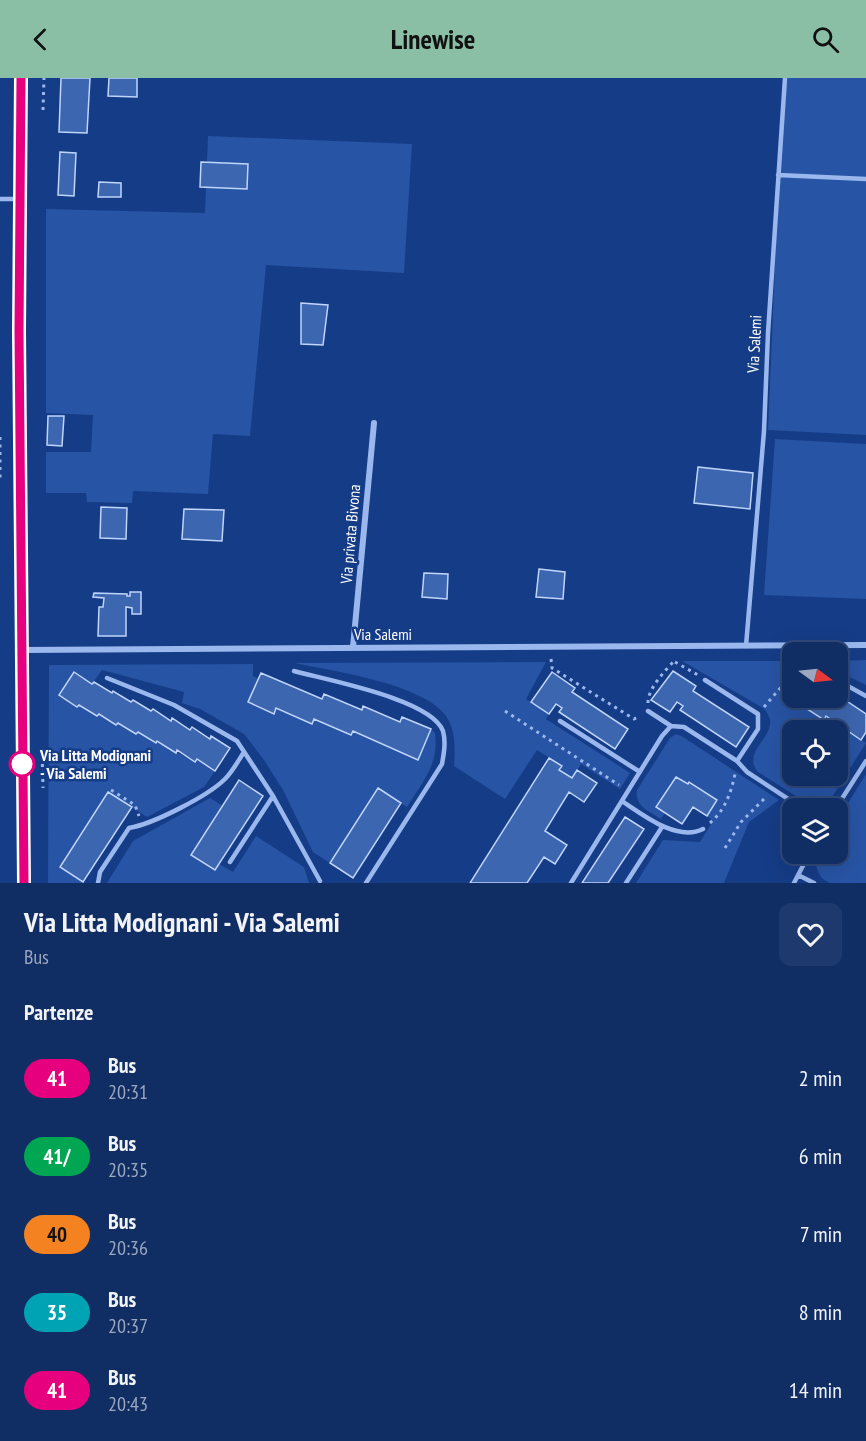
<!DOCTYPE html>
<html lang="it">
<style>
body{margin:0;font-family:"PT Sans Narrow",sans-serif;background:#1e396d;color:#f1f3f6;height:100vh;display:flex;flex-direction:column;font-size:22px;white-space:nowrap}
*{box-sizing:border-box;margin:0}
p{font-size:20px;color:#9ca8bf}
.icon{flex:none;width:33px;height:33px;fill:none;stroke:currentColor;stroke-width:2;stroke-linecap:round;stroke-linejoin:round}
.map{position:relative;height:805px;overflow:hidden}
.panel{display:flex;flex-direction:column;background:#102d64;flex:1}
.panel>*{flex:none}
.badge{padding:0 12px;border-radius:20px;font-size:21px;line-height:39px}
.needle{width:39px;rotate:105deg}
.fabs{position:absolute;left:782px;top:564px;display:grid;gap:12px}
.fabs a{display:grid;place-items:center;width:66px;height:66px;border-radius:12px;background:#102d64;box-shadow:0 6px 24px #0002,0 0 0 2px #304978;font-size:30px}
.map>.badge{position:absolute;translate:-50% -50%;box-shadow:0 0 0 3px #fff}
h2{padding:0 24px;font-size:22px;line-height:54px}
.round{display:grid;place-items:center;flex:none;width:63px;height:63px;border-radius:12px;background:#1e396d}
.summary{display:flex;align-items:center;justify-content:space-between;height:102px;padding:0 24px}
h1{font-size:28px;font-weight:600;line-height:45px}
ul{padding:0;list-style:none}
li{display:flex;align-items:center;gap:18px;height:78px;padding:0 24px}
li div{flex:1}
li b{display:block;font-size:22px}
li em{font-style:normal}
li .badge{min-width:66px;font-weight:700;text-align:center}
header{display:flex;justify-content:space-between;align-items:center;height:78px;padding:0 24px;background:#8abfa5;color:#111;font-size:27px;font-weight:600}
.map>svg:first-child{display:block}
.green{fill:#2754a5;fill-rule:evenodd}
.building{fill:#3d66b0;stroke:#bfd5fb;stroke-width:1.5}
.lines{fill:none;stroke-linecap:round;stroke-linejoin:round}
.path{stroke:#9ab8ee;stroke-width:3;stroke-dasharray:3 4.5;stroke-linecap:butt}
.lane{stroke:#9ab8ee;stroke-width:4.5}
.street{stroke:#9ab8ee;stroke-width:6}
.secondary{stroke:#c7d9fa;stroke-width:12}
.line-casing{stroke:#fff;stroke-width:14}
.line{stroke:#e6007e;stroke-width:9}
.stop-dot{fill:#fff;stroke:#e6007e;stroke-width:3}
.labels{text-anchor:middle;stroke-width:5;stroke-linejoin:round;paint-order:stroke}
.street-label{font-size:16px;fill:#fff;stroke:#153c86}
.stop-label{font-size:16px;font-weight:bold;fill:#fff;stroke:#153c86;text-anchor:start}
</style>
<header><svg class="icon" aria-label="back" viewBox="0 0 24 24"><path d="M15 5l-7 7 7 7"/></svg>Linewise<svg class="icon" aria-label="search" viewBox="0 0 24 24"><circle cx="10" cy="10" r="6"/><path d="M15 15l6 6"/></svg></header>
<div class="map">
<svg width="866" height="805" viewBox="0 0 866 805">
<rect width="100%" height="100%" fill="#153c86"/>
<!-- green -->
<path class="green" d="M783,0H866V357L768,352Z
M208,58L412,66L404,195L266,187L250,358L213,356L208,416L133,413L132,425L87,424L86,415H46V374H91L93,337L46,335V131L205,135Z
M775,361L866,366V521L764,517Z
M866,582V607L837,593V583Z
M682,583H792V604L785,616L826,638L866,665L825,730H815L758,694C738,670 788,655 763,630ZM792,652H837V698H792Z
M546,584L526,621L549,636L546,641L630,695L620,711L581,686L572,700L559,692L562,688L537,672L505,721L454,688C455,671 456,653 446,638C422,605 332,593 294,585Z
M253,586V598L259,601L274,635L276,630L312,646L314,641L351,657L353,653L418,681L431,651L435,655C439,687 423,703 407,729L378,710L330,785L313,774L283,712L264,682L244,656L200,631L182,625L184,614L102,592L92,606L60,618L77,629L79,627L97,638L99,636L116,647L118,645L136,656L138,654L156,665L157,663L195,684L197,681L215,693L204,709L147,739L108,714L60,789L85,805H48L49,587Z
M676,656L683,659L779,722L749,744L724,805H636L663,762L700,764L713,743L707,738L717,722L690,704L688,706L676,699L657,729L665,735L661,741C649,733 634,728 637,712L670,660Z
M866,696V805C855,805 840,805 830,805C818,801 813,786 818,776H837V743Z
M210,720L223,728L191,778L214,792L219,786L233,794L256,758L304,789L309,805H107L133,763Z"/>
<!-- building -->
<path class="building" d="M61,0H90L87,55L59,54Z
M109,0H137V19L108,18Z
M60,74L76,75L74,118L58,117Z
M201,84L248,86L247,111L200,109Z
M99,104L121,105V119H98Z
M301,225L328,227L323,267L301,266Z
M48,338H64L62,368L47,367Z
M698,389L753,395L750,431L694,425Z
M101,429L127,430L126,461L100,460Z
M184,431L224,432L222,463L182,461Z
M539,491L565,494L563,521L536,519Z
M424,495L448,496L447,521L422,519Z
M130,514H141V536H132V530L126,529V558H98L99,529H103L104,520L93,519L94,515L127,516V518H130Z
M673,593L696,608L693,613L749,649L736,669L680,632L683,628L677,624L670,634L651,622Z
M74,594L92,606L94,604L112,615L113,613L131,624L133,622L151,633L153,631L171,643L172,640L190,652L192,649L210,661L211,658L230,670L215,693L197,681L195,684L177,672L176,675L157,663L156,665L138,654L136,656L118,645L116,647L99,636L97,638L79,627L77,629L59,617Z
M552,594L575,610L572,614L628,651L615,671L559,634L562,630L556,626L549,636L531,624Z
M261,595L322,621L324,616L362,632L363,628L400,644L402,639L431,651L418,682L353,653L351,657L314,641L312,646L276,630L274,636L248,624Z
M792,604V620L837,621L839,618L866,636V654L861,662L826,638L824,642L784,616Z
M549,680L562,688L559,692L572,700L577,692L597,705L584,724L569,714L545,753L567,767L555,786L544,779L527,805H470Z
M676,699L688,706L689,704L717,722L707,738L693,729L682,746L656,729Z
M239,702L263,718L215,792L191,777Z
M378,710L401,725L353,800L330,785Z
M108,714L132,729L83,804L60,789Z
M625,739L644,751L608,805H582Z"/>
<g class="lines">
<!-- path -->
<path class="path" d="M43,32L44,0
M0,359V401
M551,581L552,590L634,641L640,638
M675,584L698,597
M648,625C648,610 665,593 674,583
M764,629L782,608L792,592
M505,633L619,707
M42,671L43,710
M111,712L135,727L139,738
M710,745C725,732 731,715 735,696
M725,770L741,744L766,719"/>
<!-- lane -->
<path class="lane" d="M778,97L866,101
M0,121H19
M746,568L764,353L768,255L785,0
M294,593C326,602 431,621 443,653C446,664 444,675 442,686L366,805
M107,600L174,627L237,663L273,718L320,803
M705,602L758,636V651L737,683
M837,602L866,618
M648,633L671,648L684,649L737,683L747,694L802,730
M560,643L640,694
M622,723C643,737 677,764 703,751
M836,730L866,683
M230,784L273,718
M798,797L814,805
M98,805L100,794L129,750C153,746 208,718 225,701C233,693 238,683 244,674
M571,805L662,658L671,648
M626,805L662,749
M794,805L809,776"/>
<!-- street -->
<path class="street" d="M353,569L374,345
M21,572L866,567"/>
<!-- secondary -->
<path class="secondary" d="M21,0L19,253L24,805"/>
</g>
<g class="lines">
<defs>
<path id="line" d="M21,0L19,253L24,805"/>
</defs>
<!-- line casing -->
<use href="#line" class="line-casing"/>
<!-- line -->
<use href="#line" class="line"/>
</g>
<!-- markers -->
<circle class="stop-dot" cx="22" cy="686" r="12"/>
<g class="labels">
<!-- street labels -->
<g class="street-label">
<text transform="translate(754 266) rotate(-87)" y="6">Via Salemi</text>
<text transform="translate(350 456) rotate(-85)" y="6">Via privata Bivona</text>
<text x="383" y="562">Via Salemi</text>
</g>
<!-- stop labels -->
<g class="stop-label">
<text x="40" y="683">Via Litta Modignani<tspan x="40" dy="18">- Via Salemi</tspan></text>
</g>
</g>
</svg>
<div class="fabs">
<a><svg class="needle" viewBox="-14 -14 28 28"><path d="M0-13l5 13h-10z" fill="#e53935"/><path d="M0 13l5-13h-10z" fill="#9ca8bf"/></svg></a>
<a><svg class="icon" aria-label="locate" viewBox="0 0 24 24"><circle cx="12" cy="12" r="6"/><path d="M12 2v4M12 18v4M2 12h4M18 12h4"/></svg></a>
<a><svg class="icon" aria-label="layers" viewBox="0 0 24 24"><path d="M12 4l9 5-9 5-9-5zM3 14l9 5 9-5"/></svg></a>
</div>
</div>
<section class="panel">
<div class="summary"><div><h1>Via Litta Modignani - Via Salemi</h1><p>Bus</p></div><a class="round"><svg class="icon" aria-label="heart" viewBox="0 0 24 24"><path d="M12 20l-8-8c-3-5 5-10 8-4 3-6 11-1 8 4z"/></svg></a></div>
<h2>Partenze</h2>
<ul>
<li><span class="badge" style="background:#e6007e;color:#fff">41</span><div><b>Bus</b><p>20:31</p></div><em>2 min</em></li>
<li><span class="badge" style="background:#00a651;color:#fff">41/</span><div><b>Bus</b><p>20:35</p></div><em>6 min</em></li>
<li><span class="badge" style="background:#f58220;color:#111">40</span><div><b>Bus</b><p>20:36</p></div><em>7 min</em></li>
<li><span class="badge" style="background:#00a3b4;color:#fff">35</span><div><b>Bus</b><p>20:37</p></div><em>8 min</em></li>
<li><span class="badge" style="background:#e6007e;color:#fff">41</span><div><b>Bus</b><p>20:43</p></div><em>14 min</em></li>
</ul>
</section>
